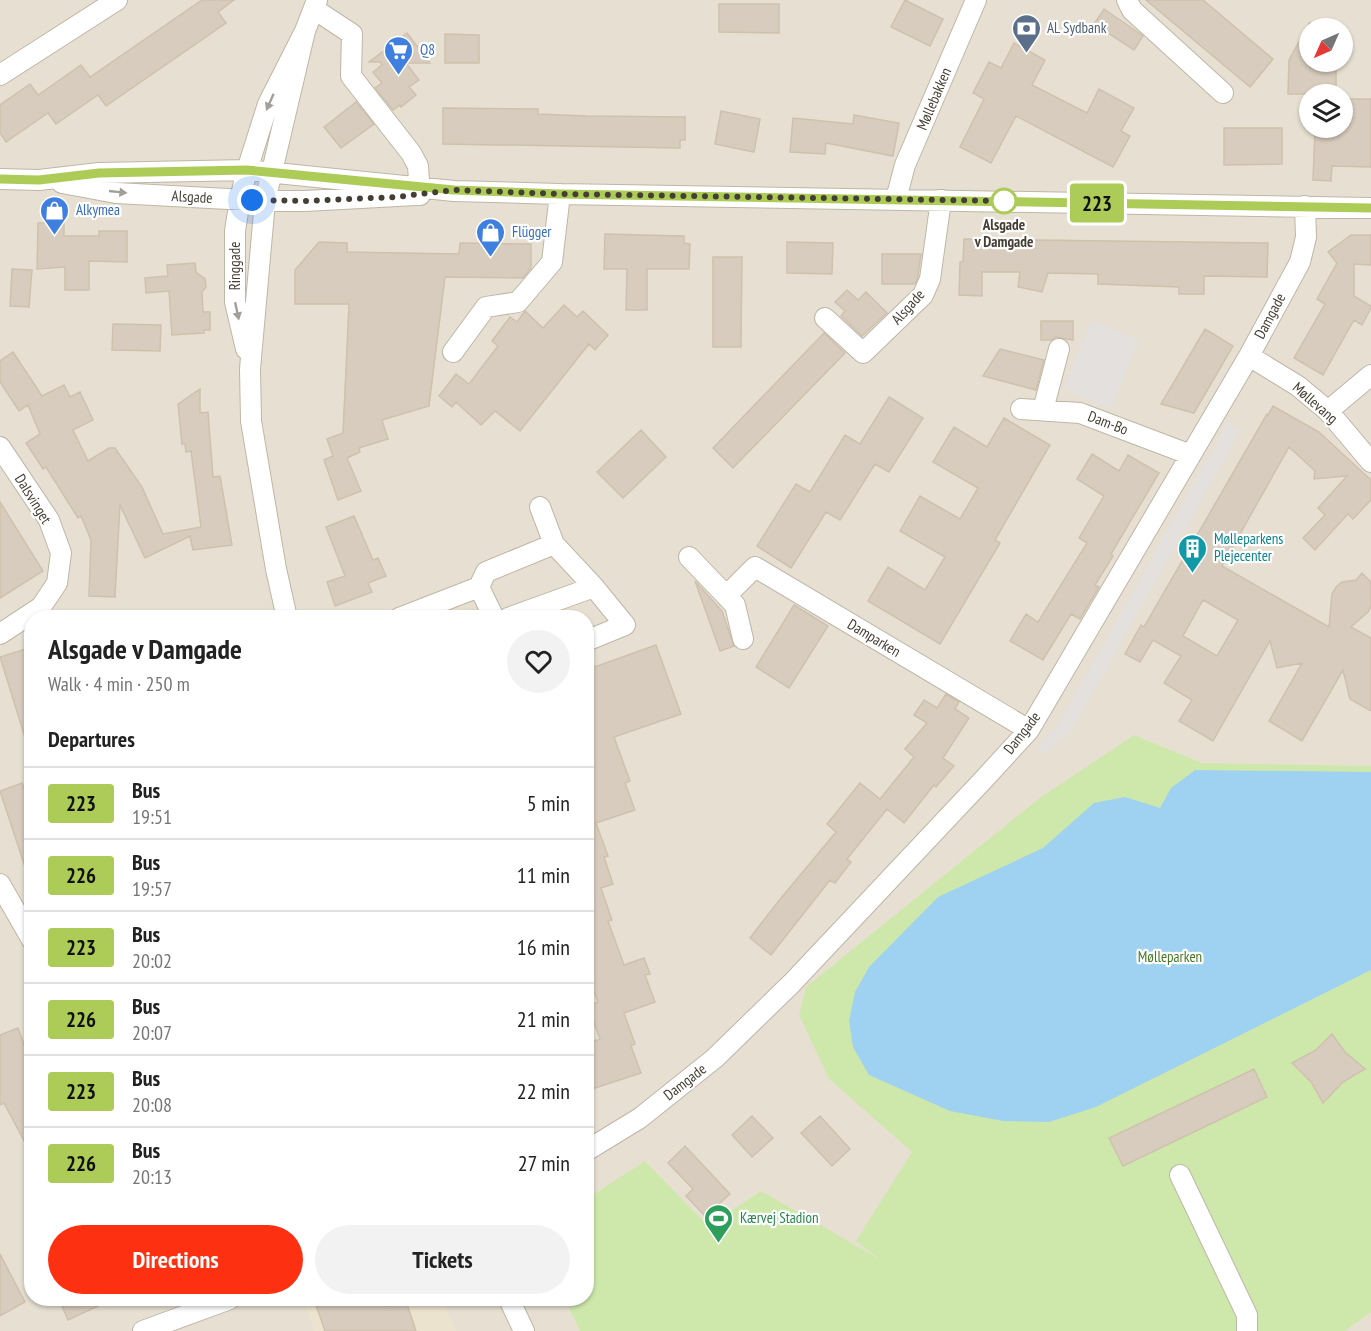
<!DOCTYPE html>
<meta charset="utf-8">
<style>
body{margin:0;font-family:"PT Sans Narrow",sans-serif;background:#f2f2f2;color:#222;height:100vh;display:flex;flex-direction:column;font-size:22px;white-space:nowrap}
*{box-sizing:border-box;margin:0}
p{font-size:20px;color:#767676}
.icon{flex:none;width:33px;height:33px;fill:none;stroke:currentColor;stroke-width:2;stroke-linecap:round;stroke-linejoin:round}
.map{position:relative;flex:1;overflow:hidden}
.side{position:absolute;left:24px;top:610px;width:570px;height:696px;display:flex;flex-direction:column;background:#fff;border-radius:24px;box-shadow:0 2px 4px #0004}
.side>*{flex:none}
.badge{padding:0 12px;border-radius:4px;font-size:21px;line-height:39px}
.needle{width:39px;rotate:225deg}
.fabs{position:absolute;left:1299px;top:18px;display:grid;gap:12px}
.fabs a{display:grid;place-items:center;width:54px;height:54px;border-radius:50%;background:#fff;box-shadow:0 2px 4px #0004;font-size:30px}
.you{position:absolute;width:30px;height:30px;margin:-15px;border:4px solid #fff;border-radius:50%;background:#1a73e8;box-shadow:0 0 0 9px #1a73e833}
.map>.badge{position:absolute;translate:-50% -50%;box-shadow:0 0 0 3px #fff}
h2{padding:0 24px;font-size:22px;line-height:54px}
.round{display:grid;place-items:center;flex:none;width:63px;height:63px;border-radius:32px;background:#f2f2f2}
.head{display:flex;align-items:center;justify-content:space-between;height:102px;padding:0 24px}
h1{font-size:28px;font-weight:600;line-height:45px}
.cta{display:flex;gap:12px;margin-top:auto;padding:12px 24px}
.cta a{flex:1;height:69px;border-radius:36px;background:#fd3111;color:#fff;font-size:24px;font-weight:600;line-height:69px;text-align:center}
.cta a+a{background:#f2f2f2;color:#222}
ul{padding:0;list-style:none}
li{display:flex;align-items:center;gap:18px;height:72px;padding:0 24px;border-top:2px solid #e0e0e0}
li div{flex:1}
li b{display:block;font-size:22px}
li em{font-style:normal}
li .badge{min-width:66px;font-weight:700;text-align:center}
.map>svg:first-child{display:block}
.residential{fill:#e7e0d2;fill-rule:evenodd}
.education{fill:#ece3ce}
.green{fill:#cee8ac}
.parking{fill:#e3e0dd}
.water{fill:#9fd1f1}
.building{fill:#d7ccbd;stroke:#cfc1ad;stroke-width:1.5;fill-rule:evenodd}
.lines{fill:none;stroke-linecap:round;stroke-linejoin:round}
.minor-casing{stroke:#beb6a7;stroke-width:22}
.minor{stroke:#fff;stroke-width:20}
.oneway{fill:#a29e9a}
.line-casing{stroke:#fff;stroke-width:14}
.line{stroke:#adcb57;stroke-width:9}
.walk{stroke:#453e34;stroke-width:6;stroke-dasharray:0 10.8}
.stop-dot{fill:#fff;stroke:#adcb57;stroke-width:3}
.labels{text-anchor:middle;stroke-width:4.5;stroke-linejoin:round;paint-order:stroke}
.service-label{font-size:15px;fill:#4e5e75;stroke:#fff;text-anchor:start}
.shop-label{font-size:15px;fill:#366cbe;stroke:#fff;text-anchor:start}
.street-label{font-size:15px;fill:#453e34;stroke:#fff}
.stop-label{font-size:15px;font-weight:bold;fill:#453e34;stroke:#fff}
.culture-label{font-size:15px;fill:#0d838f;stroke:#fff;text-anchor:start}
.park-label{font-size:15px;fill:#467727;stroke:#fff}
.leisure-label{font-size:15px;fill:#27864d;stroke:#fff;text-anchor:start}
</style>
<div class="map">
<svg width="1371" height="1331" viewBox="0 0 1371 1331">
<rect width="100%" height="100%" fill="#f3eee4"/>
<!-- residential -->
<path class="residential" d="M0,0H1371V1331H0ZM1310,28H1342V62H1310ZM1310,94H1342V128H1310ZM32,618H586V1299H32Z"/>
<!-- education -->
<path class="education" d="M303,1299H442L456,1331H314Z"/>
<!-- green -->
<path class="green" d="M1134,735L1202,763L1371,766V1312L1345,1331H580L565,1299H586V1203L588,1198L645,1161L708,1226L761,1191L879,1259L856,1241L912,1152L829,1079L799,1015L806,987L1041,797Z"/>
<!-- parking -->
<path class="parking" d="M1091,320L1139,340L1111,409L1063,389Z
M1228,422L1241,430L1070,733L1045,753L1035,749L1058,725Z"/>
<!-- water -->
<path class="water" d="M1195,770L1371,772V970L1096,1107L1049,1122L1003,1121L950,1111L869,1075L853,1047L849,1021L855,992L869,967L938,897L1043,848L1094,803L1125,797L1160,808L1171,788Z"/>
<!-- building -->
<path class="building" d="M202,0H234L218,12L226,23L106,106L98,95L56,124L48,113L6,142L0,133V105L30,84L38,95L81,65L90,77Z
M905,0L943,19L930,46L891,27Z
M1146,0H1203L1273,59L1250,87Z
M719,4H779V33L719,32Z
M1104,9L1143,36L1134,50L1094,24Z
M1310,22V68L1336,69V94H1288L1289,60Z
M407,33L430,63H406L419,80L409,87L416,95L401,107L400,105L393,110L375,88L382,83L373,72L382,65L380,62H369Z
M445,34L479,35V63H445Z
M1014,43L1045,60L1032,85L1087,113L1099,89L1134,108L1121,131L1130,136L1113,167L1016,116L991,163L960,147L984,99L973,93L989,62L1001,68Z
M1342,99H1371V167L1332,166L1331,181L1313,180L1315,128H1342Z
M356,102L374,124L341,148L324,127Z
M443,108L538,109V114L587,116L685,117V140H680V148L443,144Z
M721,111L760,119L754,152L715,144Z
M854,115L899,123L893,156L826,143L825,154L790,152L793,118L853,124Z
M1224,128H1282V164L1224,165Z
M38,223H64V236H99V231H127V262L89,261V290H65V267L37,269Z
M605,234L684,236V243L690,244L689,269H647V310H626L627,269H604Z
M1351,235H1371V265L1354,264V296L1371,306V308L1362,325L1354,320L1323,375L1294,358L1325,304L1317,299L1337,263L1328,252Z
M964,239L1268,243L1267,277L1204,276V294H1179V287L1098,284V274L1048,273L1042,292L1018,287L1020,272H982V296L959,295L960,262H963Z
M319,242L347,243V252L459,254L460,243L531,244V268L523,278L445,277L429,406L382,420L388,439L359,448L360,452L347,458L361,491L338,500L324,460L333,456L327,439L343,433L349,304H295V270Z
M787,242L833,243L832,274L787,273Z
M882,254H921L918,276L915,284H882Z
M713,257H742L741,347H713Z
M195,263L196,272L205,279L206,287L202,292L203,312H210V330H204V333L172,335L169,291L146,293L145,278L168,276L167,265Z
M12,269L32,270L29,307L10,306Z
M847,290L858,300L866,292L887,313L862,336L841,316L845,311L835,302Z
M564,305L577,317L583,311L608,335L595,350L589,344L520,431L495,411L481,425L456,402L452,407L439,396L456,374L469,384L498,346L492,341L510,317L517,322L525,311L543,328Z
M1041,321H1073V340L1056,337L1051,340H1041Z
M113,324L161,325L160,351L112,350Z
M1205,329L1233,346L1194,413L1161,404Z
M824,333L845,353L733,468L713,448Z
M1000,349L1044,360L1036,390L983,376Z
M13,352L42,396L64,385L70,397L80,392L93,420L73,430L88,461L109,448H115L142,487L163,534L201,527L191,451L186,452L185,444H182L178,404L200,389V413L208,412L213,477L220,476L232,545L193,550L190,536L145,558L120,505L115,597L89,596L91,540L81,516L78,518L46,467L43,469L26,443L40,434L28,405L19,411L0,382V361Z
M889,397L923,418L889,472L875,464L840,520L826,512L791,568L757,546L796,484L810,492L845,435L860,444Z
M1273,406L1319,432L1371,480V500L1353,519L1348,514L1315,550L1303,538L1325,515L1318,508L1347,476L1314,479L1315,471L1289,447L1222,566L1329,627L1332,594L1336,587L1342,582L1356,580L1362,573L1371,582V606L1368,612L1351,627L1371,638V711L1350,699L1343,670L1302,741L1269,721L1302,663L1277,668L1270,641L1213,741L1179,721L1192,700L1164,683L1181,656L1153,640L1140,662L1125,654L1141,625L1144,627L1267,414L1268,415ZM1203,600L1238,620L1217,656L1183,636Z
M1004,418L1050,445L995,540L1000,543L940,644L868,601L888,567L925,590L945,557L900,531L920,496L960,519L978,488L933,462L954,427L987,447Z
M641,430L666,457L623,498L597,472Z
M1092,454L1119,471L1128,455L1159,473L1111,554L1113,556L1095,585L1099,587L1080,619L1071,614L1043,660L1010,641L1026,614L1038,622L1087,543L1079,538L1104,496L1077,479Z
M0,502L43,571L0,598Z
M354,516L373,560L378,558L386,576L368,583L372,592L335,606L327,582L345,576L326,527Z
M695,581L722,611L734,646L720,651Z
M794,605L828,626L789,688L756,667Z
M656,645L681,714L614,737L630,781L625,783L635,810L596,823L608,856L604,857L613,884L601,888L612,920L608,921L624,965L644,958L650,974L645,975L655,1002L624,1013L635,1044L631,1046L641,1073L586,1091V1044L600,1039L588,1006L598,1002L586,971V670Z
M32,647V747H28L0,657Z
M946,694L959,702L955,709L969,718L943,758L954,766L936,787L934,785L904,823L887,809L847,859L851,862L835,883L830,880L771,955L750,938L777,903L836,832L827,824L860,783L880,799L914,757L905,749L927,723L914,715L924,700L937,708Z
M22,783L29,802L32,801V876H28L0,791Z
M18,1028L32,1066V1069L25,1071L32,1089V1156L4,1103L0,1105V1035Z
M1332,1034L1345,1052L1365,1069L1343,1082L1323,1103L1311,1082L1292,1063L1316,1050Z
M1254,1069L1267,1097L1123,1166L1109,1138Z
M752,1116L773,1138L752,1157L732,1135Z
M820,1116L850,1149L832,1166L801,1133Z
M685,1146L730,1194L705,1216L686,1196L693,1189L668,1163Z
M0,1254L25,1302L0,1316Z
M59,1299H113L68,1320Z
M333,1299H389L392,1306L406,1301L416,1331H325L316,1305Z"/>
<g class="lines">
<defs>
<path id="minor" d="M1127,0L1132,10L1223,93
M314,9L352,34L351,76L411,153L418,166L420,195
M0,75L117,0
M0,179L39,180L99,173L247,170L454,191L560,194L1371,208
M62,183L116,193L265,201H305L416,195
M896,199L905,165L976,0
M825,318L863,353L923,295L930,279L941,200
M246,349L235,302V231L240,199L247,170L268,104L305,31L317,0
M453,352L486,307L518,302L552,262L560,194
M1249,356L1298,386L1328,411L1371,462
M1021,409L1080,413L1191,455
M1043,410L1059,349
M1328,411L1371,375
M0,447L49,520L61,553L57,583L41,607L0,634
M540,507L554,544
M689,557L735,605L743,639
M479,587L494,618
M726,596L755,567L1029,730
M287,618L276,569L251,421L250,369L265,201L305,31
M399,618L479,587L486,572L554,544L594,587L508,618
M586,641L625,625L594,587
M0,884L32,940
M586,1151L640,1118L715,1058L792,983L986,777L1029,730L1249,356L1300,262L1306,237L1305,206
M1180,1175L1247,1315V1331
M509,1299L524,1331
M143,1331L230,1299"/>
</defs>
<!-- minor casing -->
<use href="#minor" class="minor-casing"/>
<!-- minor -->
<use href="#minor" class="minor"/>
</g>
<!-- one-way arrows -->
<defs><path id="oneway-solid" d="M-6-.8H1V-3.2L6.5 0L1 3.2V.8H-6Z" transform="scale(1.5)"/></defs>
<g class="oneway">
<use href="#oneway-solid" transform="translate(270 102) rotate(114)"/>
<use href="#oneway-solid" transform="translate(118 192) rotate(6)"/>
<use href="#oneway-solid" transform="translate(237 311) rotate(78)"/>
</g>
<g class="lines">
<defs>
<path id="line" d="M0,179L39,180L99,173L247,170L454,190L560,194L1371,208"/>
</defs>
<!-- line casing -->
<use href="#line" class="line-casing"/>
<!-- line -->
<use href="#line" class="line"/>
<!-- walk -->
<path class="walk" d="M252,200L305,201L396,197L454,190L560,194L1009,201H1004"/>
</g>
<!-- icons -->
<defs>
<symbol id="bank-pin" viewBox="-11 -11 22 30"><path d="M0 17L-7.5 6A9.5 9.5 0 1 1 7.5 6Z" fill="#5c6f8a" stroke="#fff"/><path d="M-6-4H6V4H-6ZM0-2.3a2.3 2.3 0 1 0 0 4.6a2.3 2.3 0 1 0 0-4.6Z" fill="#fff"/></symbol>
<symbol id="supermarket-pin" viewBox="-11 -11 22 30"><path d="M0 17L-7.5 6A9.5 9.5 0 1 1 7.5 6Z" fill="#3f7fe0" stroke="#fff"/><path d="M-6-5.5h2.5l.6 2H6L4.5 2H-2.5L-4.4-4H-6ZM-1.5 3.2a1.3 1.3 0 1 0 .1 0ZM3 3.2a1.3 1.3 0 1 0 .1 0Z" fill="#fff"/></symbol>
<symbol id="shop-pin" viewBox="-11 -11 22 30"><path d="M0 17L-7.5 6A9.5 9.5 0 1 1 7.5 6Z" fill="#3f7fe0" stroke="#fff"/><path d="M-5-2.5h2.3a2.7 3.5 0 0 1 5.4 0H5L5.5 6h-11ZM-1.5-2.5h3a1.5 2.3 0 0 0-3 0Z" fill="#fff"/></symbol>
<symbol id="building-pin" viewBox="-11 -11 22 30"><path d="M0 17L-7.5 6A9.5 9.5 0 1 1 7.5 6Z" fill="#0f9aa8" stroke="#fff"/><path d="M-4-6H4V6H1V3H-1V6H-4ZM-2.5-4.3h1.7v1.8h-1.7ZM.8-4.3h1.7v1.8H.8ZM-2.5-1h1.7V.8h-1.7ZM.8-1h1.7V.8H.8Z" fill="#fff"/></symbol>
<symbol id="stadium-pin" viewBox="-11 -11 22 30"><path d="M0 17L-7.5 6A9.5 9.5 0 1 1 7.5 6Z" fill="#2e9e5b" stroke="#fff"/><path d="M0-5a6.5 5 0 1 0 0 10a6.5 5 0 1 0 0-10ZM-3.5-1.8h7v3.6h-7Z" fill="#fff"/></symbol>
</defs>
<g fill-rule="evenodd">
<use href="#bank-pin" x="1010" y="12" width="33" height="45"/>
<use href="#supermarket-pin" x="382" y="34" width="33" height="45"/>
<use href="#shop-pin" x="38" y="194" width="33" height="45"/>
<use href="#shop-pin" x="474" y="216" width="33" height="45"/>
<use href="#building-pin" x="1176" y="532" width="33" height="45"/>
<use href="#stadium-pin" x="702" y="1202" width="33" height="45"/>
</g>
<!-- markers -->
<circle class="stop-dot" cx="1004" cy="201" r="12"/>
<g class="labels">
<!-- service labels -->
<g class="service-label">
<text x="1047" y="33">AL Sydbank</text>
</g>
<!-- shop labels -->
<g class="shop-label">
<text x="420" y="55">Q8</text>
<text x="76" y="215">Alkymea</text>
<text x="512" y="237">Flügger</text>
</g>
<!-- street labels -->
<g class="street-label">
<text transform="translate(934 99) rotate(-67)" y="5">Møllebakken</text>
<text transform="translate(192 197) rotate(3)" y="5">Alsgade</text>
<text transform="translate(235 266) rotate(-90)" y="5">Ringgade</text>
<text transform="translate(908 307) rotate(-48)" y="5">Alsgade</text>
<text transform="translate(1270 316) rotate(-62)" y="5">Damgade</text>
<text transform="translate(1315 403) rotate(41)" y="5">Møllevang</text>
<text transform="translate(1108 423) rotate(21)" y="5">Dam-Bo</text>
<text transform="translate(33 499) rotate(58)" y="5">Dalsvinget</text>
<text transform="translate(874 638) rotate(31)" y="5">Damparken</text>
<text transform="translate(1022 733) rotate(-52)" y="5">Damgade</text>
<text transform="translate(685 1082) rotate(-38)" y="5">Damgade</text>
</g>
<!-- stop labels -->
<g class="stop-label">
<text x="1004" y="230">Alsgade<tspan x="1004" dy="17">v Damgade</tspan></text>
</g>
<!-- culture labels -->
<g class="culture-label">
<text x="1214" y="544">Mølleparkens<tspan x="1214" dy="17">Plejecenter</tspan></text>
</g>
<!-- park labels -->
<g class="park-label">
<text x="1170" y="962">Mølleparken</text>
</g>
<!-- leisure labels -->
<g class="leisure-label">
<text x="740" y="1223">Kærvej Stadion</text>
</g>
</g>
</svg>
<div class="fabs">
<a><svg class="needle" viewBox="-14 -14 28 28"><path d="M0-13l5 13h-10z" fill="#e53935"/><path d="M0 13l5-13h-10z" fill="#767676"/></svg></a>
<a><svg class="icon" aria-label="layers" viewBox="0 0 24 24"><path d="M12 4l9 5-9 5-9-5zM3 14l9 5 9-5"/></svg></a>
</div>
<div class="you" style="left:252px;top:200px"></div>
<b class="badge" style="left:1097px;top:203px;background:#adcb57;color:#111">223</b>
<section class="side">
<div class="head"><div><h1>Alsgade v Damgade</h1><p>Walk · 4 min · 250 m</p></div><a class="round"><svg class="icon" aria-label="heart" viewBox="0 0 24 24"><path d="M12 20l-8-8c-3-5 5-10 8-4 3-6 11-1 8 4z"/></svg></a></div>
<h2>Departures</h2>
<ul>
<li><span class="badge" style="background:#adcb57;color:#111">223</span><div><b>Bus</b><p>19:51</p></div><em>5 min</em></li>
<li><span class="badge" style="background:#adcb57;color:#111">226</span><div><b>Bus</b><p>19:57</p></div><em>11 min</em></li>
<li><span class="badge" style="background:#adcb57;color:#111">223</span><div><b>Bus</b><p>20:02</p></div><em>16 min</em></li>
<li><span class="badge" style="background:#adcb57;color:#111">226</span><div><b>Bus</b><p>20:07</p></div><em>21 min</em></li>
<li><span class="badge" style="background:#adcb57;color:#111">223</span><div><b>Bus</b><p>20:08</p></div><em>22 min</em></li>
<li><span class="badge" style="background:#adcb57;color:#111">226</span><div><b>Bus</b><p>20:13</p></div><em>27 min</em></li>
</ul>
<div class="cta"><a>Directions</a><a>Tickets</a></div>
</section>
</div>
